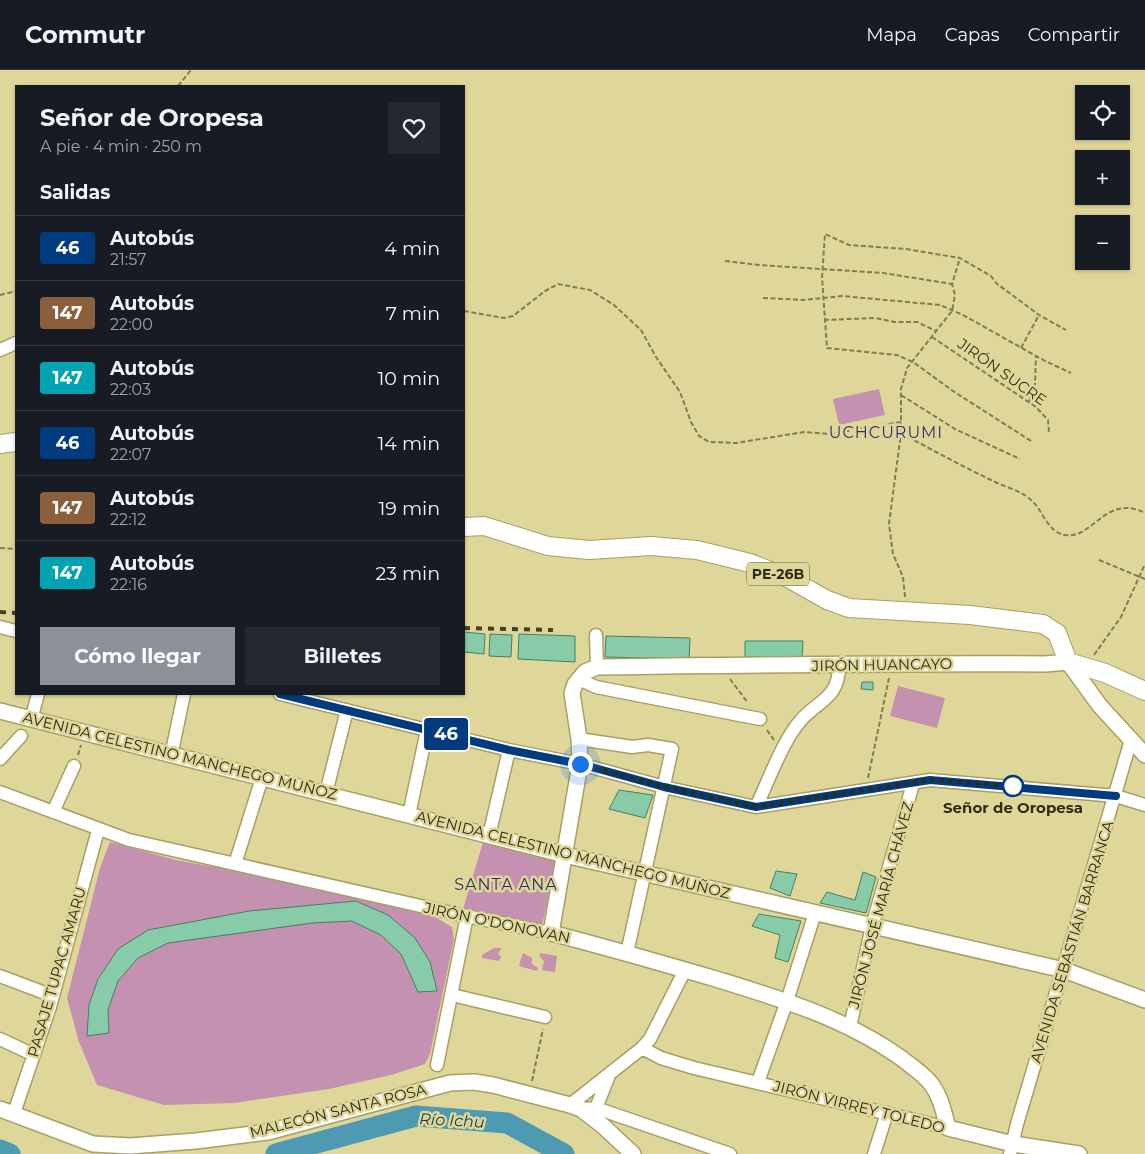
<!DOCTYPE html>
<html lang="es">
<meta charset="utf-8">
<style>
body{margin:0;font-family:Montserrat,sans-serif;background:#242831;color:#f1f3f6;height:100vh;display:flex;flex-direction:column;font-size:19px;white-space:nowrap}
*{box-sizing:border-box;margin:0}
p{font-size:16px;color:#9ea1a6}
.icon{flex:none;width:28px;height:28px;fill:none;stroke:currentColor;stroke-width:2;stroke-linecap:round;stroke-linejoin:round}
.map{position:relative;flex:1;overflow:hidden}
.panel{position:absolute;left:15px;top:15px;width:450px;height:610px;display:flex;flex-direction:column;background:#171b24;border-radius:0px;box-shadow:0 1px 4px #0004}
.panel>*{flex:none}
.badge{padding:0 10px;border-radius:4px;font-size:18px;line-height:32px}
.buttons{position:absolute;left:1075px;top:15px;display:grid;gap:10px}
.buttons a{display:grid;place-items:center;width:55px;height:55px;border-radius:0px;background:#171b24;box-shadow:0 1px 4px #0004;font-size:25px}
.you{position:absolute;width:25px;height:25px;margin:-12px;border:4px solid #fff;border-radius:50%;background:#1a73e8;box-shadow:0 0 0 8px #1a73e833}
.map>.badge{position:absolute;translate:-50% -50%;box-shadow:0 0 0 2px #fff}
h2{padding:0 25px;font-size:19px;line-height:45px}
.round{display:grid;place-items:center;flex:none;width:52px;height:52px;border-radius:0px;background:#242831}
.head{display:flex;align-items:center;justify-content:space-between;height:85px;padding:0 25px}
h1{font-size:24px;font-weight:700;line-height:38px}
.primary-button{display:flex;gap:10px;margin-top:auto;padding:10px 25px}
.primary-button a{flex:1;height:58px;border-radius:0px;background:#8c9099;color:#fff;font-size:20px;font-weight:700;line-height:58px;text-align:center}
.primary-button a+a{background:#242831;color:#f1f3f6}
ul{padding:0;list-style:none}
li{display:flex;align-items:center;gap:15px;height:65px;padding:0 25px;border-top:1px solid #363941}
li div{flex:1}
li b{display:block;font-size:19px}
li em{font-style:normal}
li .badge{min-width:55px;font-weight:700;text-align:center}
header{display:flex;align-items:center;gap:30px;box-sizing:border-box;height:70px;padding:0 25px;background:#171b24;border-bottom:1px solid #363941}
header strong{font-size:24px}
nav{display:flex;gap:28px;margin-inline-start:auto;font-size:18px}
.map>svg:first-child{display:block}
.green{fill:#c491b0}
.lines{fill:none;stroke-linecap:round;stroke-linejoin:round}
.river{stroke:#4e9ab3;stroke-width:21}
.building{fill:#88cba9;stroke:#428063}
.minor-casing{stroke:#a79f64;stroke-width:15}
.major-casing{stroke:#a79f64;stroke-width:18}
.highway-casing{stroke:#a79f64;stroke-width:20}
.path{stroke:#817c52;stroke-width:2;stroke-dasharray:5 2.5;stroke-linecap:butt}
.minor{stroke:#fff;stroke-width:12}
.major{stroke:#fff;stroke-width:15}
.highway{stroke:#fff;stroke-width:18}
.rail{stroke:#454124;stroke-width:4;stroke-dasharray:6 6;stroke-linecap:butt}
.line-casing{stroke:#fff;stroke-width:11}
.line{stroke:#003b80;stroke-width:8}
.walk{stroke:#2f2c14;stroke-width:5;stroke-dasharray:0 9}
.stop-dot{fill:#fff;stroke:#003b80;stroke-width:2.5}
.labels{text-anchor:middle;stroke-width:5;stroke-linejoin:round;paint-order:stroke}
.shield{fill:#dfd79a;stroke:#645f3c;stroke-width:1}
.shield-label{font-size:14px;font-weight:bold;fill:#2f2c14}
.street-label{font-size:15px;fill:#2f2c14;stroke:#dfd79a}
.stop-label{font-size:15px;font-weight:bold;fill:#2f2c14;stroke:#dfd79a}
.neighbourhood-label{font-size:16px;letter-spacing:1px;fill:#312f6a;stroke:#dfd79a}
.water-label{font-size:16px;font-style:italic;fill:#163a45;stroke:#dfd79a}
</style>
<header>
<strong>Commutr</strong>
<nav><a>Mapa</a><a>Capas</a><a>Compartir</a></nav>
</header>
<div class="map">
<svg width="1145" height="1084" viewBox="0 0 1145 1084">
<rect width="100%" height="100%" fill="#dfd79a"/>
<!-- green -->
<path class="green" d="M879,319L885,345L839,355L833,329Z
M898,616L945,628L937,658L890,646Z
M110,772L176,790L297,812L432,845L452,857L454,869L430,984L425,994L391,1005L329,1019L234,1033L164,1035L97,1015L79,972L67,928L100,798Z
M483,772L558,789L542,855L463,839Z
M494,878H502L498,883L501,887L499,891L482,888V885Z
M523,883L532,888V894L538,898L537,901L519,896Z
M540,883L557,886L555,902L542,900L544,891L540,887Z"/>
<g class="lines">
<!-- river -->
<path class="river" d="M0,1080L10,1084
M276,1084L416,1046L507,1053L564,1084"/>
</g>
<!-- building -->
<path class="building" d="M464,562L485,564L484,584L464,582Z
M490,564L512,565L511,587L489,586Z
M519,564L575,566V592L518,589Z
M606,566L690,568L689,589L605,587Z
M745,571H803L802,587H745Z
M862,612H873V620L861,619Z
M619,720L653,725L645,748L609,739Z
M776,801L797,804L790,826L770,818Z
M863,802L876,807L866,843L820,833L827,822L855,830Z
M356,831L388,845L415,868L430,892L437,921L418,922L401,884L381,865L352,851L312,853L168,873L138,888L118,911L108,940L109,963L87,966L89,935L98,909L118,879L148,860L249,841Z
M759,844L801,851L788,892L775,888L780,865L752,856Z"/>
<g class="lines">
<defs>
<path id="minor" d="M0,280L16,273
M0,557L16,561
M596,565L597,597
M579,609L596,617L760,649
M280,624L509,680L580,694L668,718L756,737L930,710L1116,726L1145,735
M31,650L38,624
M579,669L632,677L648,675L672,679L627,883
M171,686L184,624
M0,689L21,666
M0,722L129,770L456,844L551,863
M326,723L347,640
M756,737C768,712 783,670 801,650C819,630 839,628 839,596
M53,742L74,696
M409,745L427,660
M489,766L509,680
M235,794L262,708
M0,906L53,926
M452,925L545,947
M850,957L872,856L913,714
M0,969L34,985
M642,978L661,988L694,998L948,1058
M437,995L467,846
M758,1012L787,931L815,843
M570,1035L642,978L650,969L685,900
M596,1038L608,1008
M581,1039L596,1038L730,1084
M14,1043L50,937L98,760
M874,1084L887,1043
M1010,1084L1017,1054L1131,670"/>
<path id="major" d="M0,641L565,785L1064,900L1145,930
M0,1039L93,1074L130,1076L196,1071L268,1062L450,1013L474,1012L493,1015L570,1035L581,1039L603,1056L633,1084
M1079,1084L1013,1074L948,1058C944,1043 941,1028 932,1015C924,1004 911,996 901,988C845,948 781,929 716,909C661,893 606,877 551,863L580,694L579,669L572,623L575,614L585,602L597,597C746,595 896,593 1045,594L1068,592L1100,636L1145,685"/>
<path id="highway" d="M0,374L16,372
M464,457L484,456L548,476L589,480L651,476L697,480L750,493L788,508L827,530L849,538L970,545L1043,554L1057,563L1068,592L1105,603L1145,621"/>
</defs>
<!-- minor casing -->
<use href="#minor" class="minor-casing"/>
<!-- major casing -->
<use href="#major" class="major-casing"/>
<!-- highway casing -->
<use href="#highway" class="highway-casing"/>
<!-- path -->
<path class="path" d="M178,16L191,0
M725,191L759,195L883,203L952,214
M0,225L16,221
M763,228L804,230L842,226L940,235L963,245L1045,291L1071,303
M464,241L504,248L513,246L545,221L558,214L590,220L614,235L641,260L656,287L680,322L691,352L699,366L709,372L736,373L804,362L830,364L901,352
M824,250L875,248L895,252H917L936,261
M932,267L1036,337L1048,350L1049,362
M1021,278L1039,245
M901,325L955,359L1020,389
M1029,332L1035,314L1036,286
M901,363C932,380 962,396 993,411C1005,417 1022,421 1031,430C1043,440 1047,462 1065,465C1092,470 1106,423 1145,443
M1031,371L953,321L913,292L897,285L827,278L822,207L825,164L849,175L906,179L960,188L991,206L996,213L1039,245L1066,260
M0,478L16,479
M1099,490L1145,509
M905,527L903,507L893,484L889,454L901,363V319L907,298L952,241L955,225L952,214L960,188
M1094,585L1121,547L1145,494
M730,609L748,633
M767,660L774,670
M78,685L81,675
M868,708L889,608
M532,1011L543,959"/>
<!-- minor -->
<use href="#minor" class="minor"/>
<!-- major -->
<use href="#major" class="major"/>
<!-- highway -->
<use href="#highway" class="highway"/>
<!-- rail -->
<path class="rail" d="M0,542L16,543
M464,558L553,560"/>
</g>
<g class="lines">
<defs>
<path id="line" d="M280,624L509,680L580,694L664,717L756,737L930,710L1116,726"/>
</defs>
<!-- line casing -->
<use href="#line" class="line-casing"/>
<!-- line -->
<use href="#line" class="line"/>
<!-- walk -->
<path class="walk" d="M580,694L664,717L756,737L930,710L1013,716"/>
</g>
<!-- markers -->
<circle class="stop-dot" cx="1013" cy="716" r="10"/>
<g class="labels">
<!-- shield labels -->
<rect class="shield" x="747" y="492.5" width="62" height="23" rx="4"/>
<g class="shield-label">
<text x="778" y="509">PE-26B</text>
</g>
<!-- street labels -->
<g class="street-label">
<text transform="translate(1002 302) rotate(35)" y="5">JIRÓN SUCRE</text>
<text transform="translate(882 595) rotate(-1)" y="5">JIRÓN HUANCAYO</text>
<text transform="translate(180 686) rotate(14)" y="5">AVENIDA CELESTINO MANCHEGO MUÑOZ</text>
<text transform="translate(573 785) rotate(14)" y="5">AVENIDA CELESTINO MANCHEGO MUÑOZ</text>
<text transform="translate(881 835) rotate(-75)" y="5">JIRÓN JOSÉ MARÍA CHÁVEZ</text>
<text transform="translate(497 853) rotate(12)" y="5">JIRÓN O'DONOVAN</text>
<text transform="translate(1072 872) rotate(-73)" y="5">AVENIDA SEBASTIÁN BARRANCA</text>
<text transform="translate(57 902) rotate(-74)" y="5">PASAJE TUPAC AMARU</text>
<text transform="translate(859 1037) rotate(14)" y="5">JIRÓN VIRREY TOLEDO</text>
<text transform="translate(338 1041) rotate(-14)" y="5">MALECÓN SANTA ROSA</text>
</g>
<!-- stop labels -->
<g class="stop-label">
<text x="1013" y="743">Señor de Oropesa</text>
</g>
<!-- neighbourhood labels -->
<g class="neighbourhood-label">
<text x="886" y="368">UCHCURUMI</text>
<text x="506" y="820">SANTA ANA</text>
</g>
<!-- water labels -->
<g class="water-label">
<text transform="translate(452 1050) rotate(3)" y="6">Río Ichu</text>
</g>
</g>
</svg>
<div class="buttons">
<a><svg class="icon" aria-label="locate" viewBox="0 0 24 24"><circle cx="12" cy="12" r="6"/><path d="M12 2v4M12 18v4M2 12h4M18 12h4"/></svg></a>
<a>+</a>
<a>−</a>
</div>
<div class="you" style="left:580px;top:694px"></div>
<b class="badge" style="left:446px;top:664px;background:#003b80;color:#fff">46</b>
<section class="panel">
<div class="head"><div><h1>Señor de Oropesa</h1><p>A pie · 4 min · 250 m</p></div><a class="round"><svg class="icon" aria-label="heart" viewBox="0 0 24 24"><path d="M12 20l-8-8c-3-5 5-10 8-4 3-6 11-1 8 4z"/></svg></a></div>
<h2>Salidas</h2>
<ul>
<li><span class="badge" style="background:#003b80;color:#fff">46</span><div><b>Autobús</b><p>21:57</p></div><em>4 min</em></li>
<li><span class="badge" style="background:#8b5e3c;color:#fff">147</span><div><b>Autobús</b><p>22:00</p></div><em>7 min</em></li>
<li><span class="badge" style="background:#00a3b4;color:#fff">147</span><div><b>Autobús</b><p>22:03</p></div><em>10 min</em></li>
<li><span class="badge" style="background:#003b80;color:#fff">46</span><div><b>Autobús</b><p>22:07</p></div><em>14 min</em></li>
<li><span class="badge" style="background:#8b5e3c;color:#fff">147</span><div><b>Autobús</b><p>22:12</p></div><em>19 min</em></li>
<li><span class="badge" style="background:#00a3b4;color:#fff">147</span><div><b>Autobús</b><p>22:16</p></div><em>23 min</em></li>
</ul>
<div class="primary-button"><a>Cómo llegar</a><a>Billetes</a></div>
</section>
</div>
